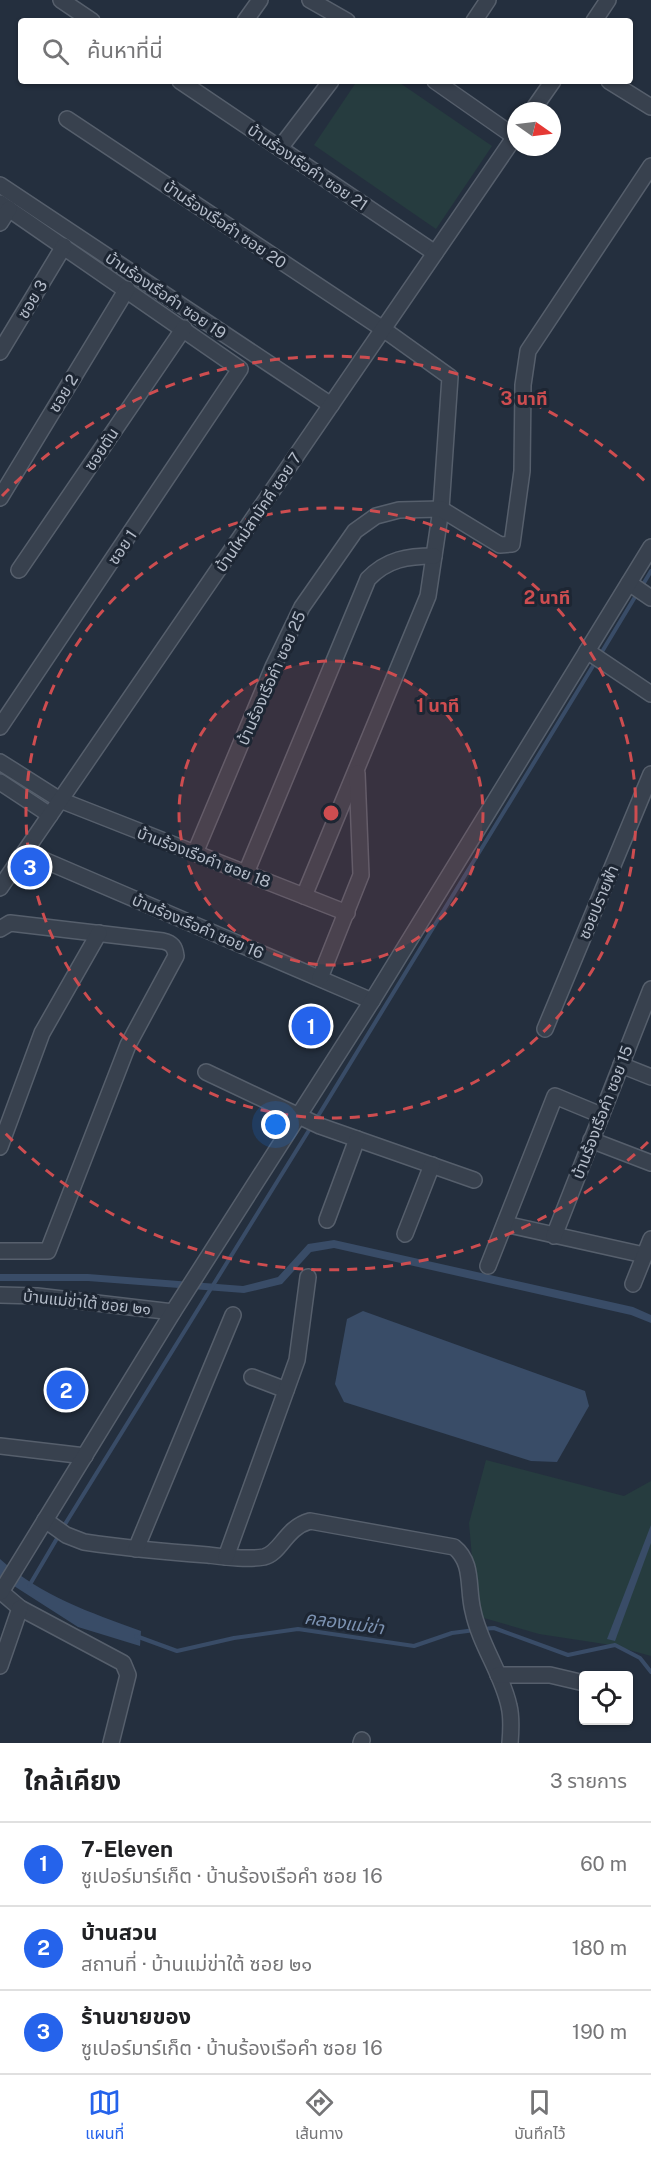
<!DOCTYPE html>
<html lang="th">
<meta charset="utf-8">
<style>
:root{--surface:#fff;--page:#f2f2f2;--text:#202124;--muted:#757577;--line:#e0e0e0;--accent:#2563eb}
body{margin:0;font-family:"Public Sans","Noto Sans Thai",sans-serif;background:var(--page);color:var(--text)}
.controls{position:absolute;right:18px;bottom:18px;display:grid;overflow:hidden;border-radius:6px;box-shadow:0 2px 4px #0004}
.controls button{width:54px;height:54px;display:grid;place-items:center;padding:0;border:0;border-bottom:2px solid var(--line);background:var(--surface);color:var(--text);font:30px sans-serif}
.compass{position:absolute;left:507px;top:102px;width:54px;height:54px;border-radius:50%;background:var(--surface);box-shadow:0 2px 4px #0004;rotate:104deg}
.you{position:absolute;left:276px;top:1125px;width:21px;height:21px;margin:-15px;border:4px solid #fff;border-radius:50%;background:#1a73e8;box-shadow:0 0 0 9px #1a73e833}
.badge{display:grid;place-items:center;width:39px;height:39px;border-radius:50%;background:var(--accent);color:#fff;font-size:20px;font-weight:700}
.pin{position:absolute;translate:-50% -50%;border:3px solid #fff;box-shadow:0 2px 6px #0006}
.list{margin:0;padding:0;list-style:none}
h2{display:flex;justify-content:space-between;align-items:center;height:78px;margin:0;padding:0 24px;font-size:26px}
h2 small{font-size:20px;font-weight:400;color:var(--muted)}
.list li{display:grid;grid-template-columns:39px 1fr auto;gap:18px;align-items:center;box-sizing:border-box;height:84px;padding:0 24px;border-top:2px solid var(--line)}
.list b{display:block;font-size:22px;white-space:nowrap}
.list p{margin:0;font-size:20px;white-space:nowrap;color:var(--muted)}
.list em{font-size:20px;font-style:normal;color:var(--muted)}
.icon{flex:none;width:33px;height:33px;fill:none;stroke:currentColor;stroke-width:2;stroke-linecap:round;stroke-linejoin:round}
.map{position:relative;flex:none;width:651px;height:1743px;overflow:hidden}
.search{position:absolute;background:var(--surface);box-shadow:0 2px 4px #0004;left:18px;right:18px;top:18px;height:66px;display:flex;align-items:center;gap:15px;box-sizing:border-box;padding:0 21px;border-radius:6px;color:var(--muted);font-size:22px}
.sheet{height:330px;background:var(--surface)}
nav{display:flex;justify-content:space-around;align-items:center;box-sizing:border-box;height:84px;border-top:2px solid var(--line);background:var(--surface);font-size:16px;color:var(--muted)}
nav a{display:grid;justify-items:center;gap:3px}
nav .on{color:var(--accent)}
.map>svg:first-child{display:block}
.green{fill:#263c3f}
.water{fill:#394c67}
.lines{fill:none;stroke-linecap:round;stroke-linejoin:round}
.stream{stroke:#394c67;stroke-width:4}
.minor-casing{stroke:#565f6c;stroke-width:18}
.minor{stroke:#38414e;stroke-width:15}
.ring{fill:none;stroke:#ce4d50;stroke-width:3;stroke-dasharray:10 8}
.labels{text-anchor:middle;stroke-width:6;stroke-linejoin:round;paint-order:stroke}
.street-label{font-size:16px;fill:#b4bcc9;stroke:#1d2633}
.water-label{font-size:18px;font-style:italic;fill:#7c92b1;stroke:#1d2633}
.centre{fill:#ce4d50;stroke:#1d2633;stroke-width:3}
.ring-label{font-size:18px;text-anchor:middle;font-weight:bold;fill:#ce4d50;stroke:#1d2633;stroke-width:6;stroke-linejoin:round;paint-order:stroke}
</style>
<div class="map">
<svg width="651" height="1743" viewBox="0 0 651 1743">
<rect width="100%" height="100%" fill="#242f3e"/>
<!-- green -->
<g class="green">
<polygon points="357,81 397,81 492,146 436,229 314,145"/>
<polygon points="486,1460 624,1496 651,1481 651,1656 611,1645 539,1634 477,1616 469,1523"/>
</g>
<!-- water -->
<g class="water">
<polygon points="334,1240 633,1307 651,1315 651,1323 631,1315 334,1248 311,1252 282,1284 244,1293 88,1281 0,1281 0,1274 88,1274 243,1286 278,1277 308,1244"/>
<polygon points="363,1311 585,1391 589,1406 557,1462 531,1461 344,1402 335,1384 347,1319"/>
<polygon points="651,1525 651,1543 615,1641 607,1639"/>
<path d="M0,1559C41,1596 89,1612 141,1631L140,1646L78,1627L0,1577Z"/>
</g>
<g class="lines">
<!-- stream -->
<g class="stream">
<polyline points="642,586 651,571"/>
<polyline points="600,655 638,592"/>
<polyline points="315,1121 596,661"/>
<polyline points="62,1529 311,1127"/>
<polyline points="29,1586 59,1535"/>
<polyline points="482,1629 494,1628 568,1655 615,1645 640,1658 651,1672"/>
<polyline points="136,1636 177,1651 234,1638 298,1629 414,1646 452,1633 475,1630"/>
</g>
<!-- minor casing -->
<g class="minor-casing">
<g id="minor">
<polyline points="61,0 92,21"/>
<polyline points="310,0 347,21"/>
<polyline points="245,21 260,0"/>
<polyline points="474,21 488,0"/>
<polyline points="594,21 608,0"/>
<polyline points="180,81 435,253"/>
<polyline points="435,81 515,137"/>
<polyline points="609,81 651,107"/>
<polyline points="532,111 553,81"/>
<polyline points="67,119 383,329 450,377 441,509 428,596 304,896"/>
<polyline points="280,148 331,81"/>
<polyline points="0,185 331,405"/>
<polyline points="0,203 240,369 0,727"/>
<polyline points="0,223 9,209"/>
<polyline points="0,352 64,246"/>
<polyline points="0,498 127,289"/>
<polyline points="19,570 184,328"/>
<polyline points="629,583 651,598"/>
<polyline points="587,651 651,694"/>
<polyline points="0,762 60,800 347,913"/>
<polyline points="0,782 50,815"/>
<polyline points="25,852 372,1001"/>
<polyline points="195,853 273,667 302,607 355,531 376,516 399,510 441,509 500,545 512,544 522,471 523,385 528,351 651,166"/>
<path d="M246,873L368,579C387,559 408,556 434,556"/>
<polyline points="0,888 516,135"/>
<path d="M0,929L10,923L163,941C172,943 175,947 176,956L128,1045L48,1251H0"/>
<polyline points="320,978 361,875 357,773"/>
<polyline points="545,1029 651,774"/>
<polyline points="621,1065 651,1077"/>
<polyline points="206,1072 320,1126 474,1180"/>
<polyline points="591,1140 651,1163"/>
<polyline points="0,1147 42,1033 99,933"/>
<polyline points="327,1220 357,1139"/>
<polyline points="505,1224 644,1255"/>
<polyline points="405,1234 432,1165"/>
<polyline points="554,1236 651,989"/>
<polyline points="488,1266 555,1096 601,1115"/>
<polyline points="633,1284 651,1239"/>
<polyline points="0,1295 37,1296 173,1312"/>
<polyline points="252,1377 286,1390"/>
<polyline points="0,1446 85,1456"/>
<path d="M45,1520L66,1535L84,1542C125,1548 167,1552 208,1555C225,1557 247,1560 264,1557C281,1553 285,1528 310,1521L454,1547C474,1563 467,1588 473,1611C480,1645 502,1673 509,1706C512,1718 511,1731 510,1743"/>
<polyline points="136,1549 233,1315"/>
<polyline points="226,1557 297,1360 308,1277"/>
<polyline points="0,1591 20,1608 123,1663 128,1675 111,1743"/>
<polyline points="1,1592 173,1312 372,1001 651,547"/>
<polyline points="0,1666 20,1608"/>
<polyline points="498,1675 550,1675 584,1683"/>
<polyline points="361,1743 362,1740"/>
</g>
</g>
<!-- minor -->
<use href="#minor" class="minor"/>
</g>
<!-- distance rings -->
<circle cx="331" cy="813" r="152" fill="#ce4d50" fill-opacity=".12"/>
<g class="ring">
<circle cx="331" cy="813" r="152"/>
<circle cx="331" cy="813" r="305"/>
<path d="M648 1142A457 457 0 0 1 2 1130M2 496A457 457 0 0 1 648 484"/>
</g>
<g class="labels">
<!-- street labels -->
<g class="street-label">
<text transform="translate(308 167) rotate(34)" y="6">บ้านร้องเรือคำ ซอย 21</text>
<text transform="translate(225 224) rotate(34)" y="6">บ้านร้องเรือคำ ซอย 20</text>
<text transform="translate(166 295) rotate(34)" y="6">บ้านร้องเรือคำ ซอย 19</text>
<text transform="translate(32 299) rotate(-59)" y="6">ซอย 3</text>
<text transform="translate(63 393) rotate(-59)" y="6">ซอย 2</text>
<text transform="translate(101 449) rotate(-56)" y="6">ซอยตัน</text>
<text transform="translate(258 512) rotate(-56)" y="6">บ้านใหม่สามัคคี ซอย 7</text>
<text transform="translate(122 547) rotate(-56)" y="6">ซอย 1</text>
<text transform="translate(271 678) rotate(-66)" y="6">บ้านร้องเรือคำ ซอย 25</text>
<text transform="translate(204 857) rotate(21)" y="6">บ้านร้องเรือคำ ซอย 18</text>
<text transform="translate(598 902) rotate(-67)" y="6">ซอยปรายฟ้า</text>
<text transform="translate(198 926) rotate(23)" y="6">บ้านร้องเรือคำ ซอย 16</text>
<text transform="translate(602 1112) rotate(-69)" y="6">บ้านร้องเรือคำ ซอย 15</text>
<text transform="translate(87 1302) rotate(6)" y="6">บ้านแม่ข่าใต้ ซอย ๒๑</text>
</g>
<!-- water labels -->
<g class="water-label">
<text transform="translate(344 1623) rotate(8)" y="6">คลองแม่ข่า</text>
</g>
</g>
<circle cx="331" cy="813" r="9" class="centre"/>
<g class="ring-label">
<text x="524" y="405">3 นาที</text>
<text x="547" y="604">2 นาที</text>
<text x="438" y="712">1 นาที</text>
</g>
</svg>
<div class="controls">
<button><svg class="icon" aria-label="locate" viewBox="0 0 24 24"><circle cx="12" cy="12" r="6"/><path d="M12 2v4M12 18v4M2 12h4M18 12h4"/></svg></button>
</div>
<svg class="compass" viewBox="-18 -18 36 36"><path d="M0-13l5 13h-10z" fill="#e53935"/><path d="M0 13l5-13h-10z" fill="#757577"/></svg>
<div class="you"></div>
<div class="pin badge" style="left:311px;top:1026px">1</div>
<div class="pin badge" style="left:66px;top:1390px">2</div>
<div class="pin badge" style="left:30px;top:867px">3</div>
<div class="search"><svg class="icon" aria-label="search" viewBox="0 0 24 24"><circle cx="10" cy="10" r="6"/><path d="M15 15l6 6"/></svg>ค้นหาที่นี่</div>
</div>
<section class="sheet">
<h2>ใกล้เคียง<small>3 รายการ</small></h2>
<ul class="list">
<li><span class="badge">1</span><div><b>7-Eleven</b><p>ซูเปอร์มาร์เก็ต · บ้านร้องเรือคำ ซอย 16</p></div><em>60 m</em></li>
<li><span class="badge">2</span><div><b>บ้านสวน</b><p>สถานที่ · บ้านแม่ข่าใต้ ซอย ๒๑</p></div><em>180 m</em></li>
<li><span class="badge">3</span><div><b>ร้านขายของ</b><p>ซูเปอร์มาร์เก็ต · บ้านร้องเรือคำ ซอย 16</p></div><em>190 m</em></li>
</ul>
</section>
<nav>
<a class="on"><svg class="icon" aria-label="map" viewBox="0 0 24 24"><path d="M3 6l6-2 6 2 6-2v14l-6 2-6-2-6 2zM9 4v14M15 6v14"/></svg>แผนที่</a>
<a><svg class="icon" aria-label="directions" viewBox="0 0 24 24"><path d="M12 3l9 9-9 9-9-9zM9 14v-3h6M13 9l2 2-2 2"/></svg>เส้นทาง</a>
<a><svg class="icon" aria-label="saved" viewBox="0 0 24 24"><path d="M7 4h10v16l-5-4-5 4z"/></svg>บันทึกไว้</a>
</nav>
